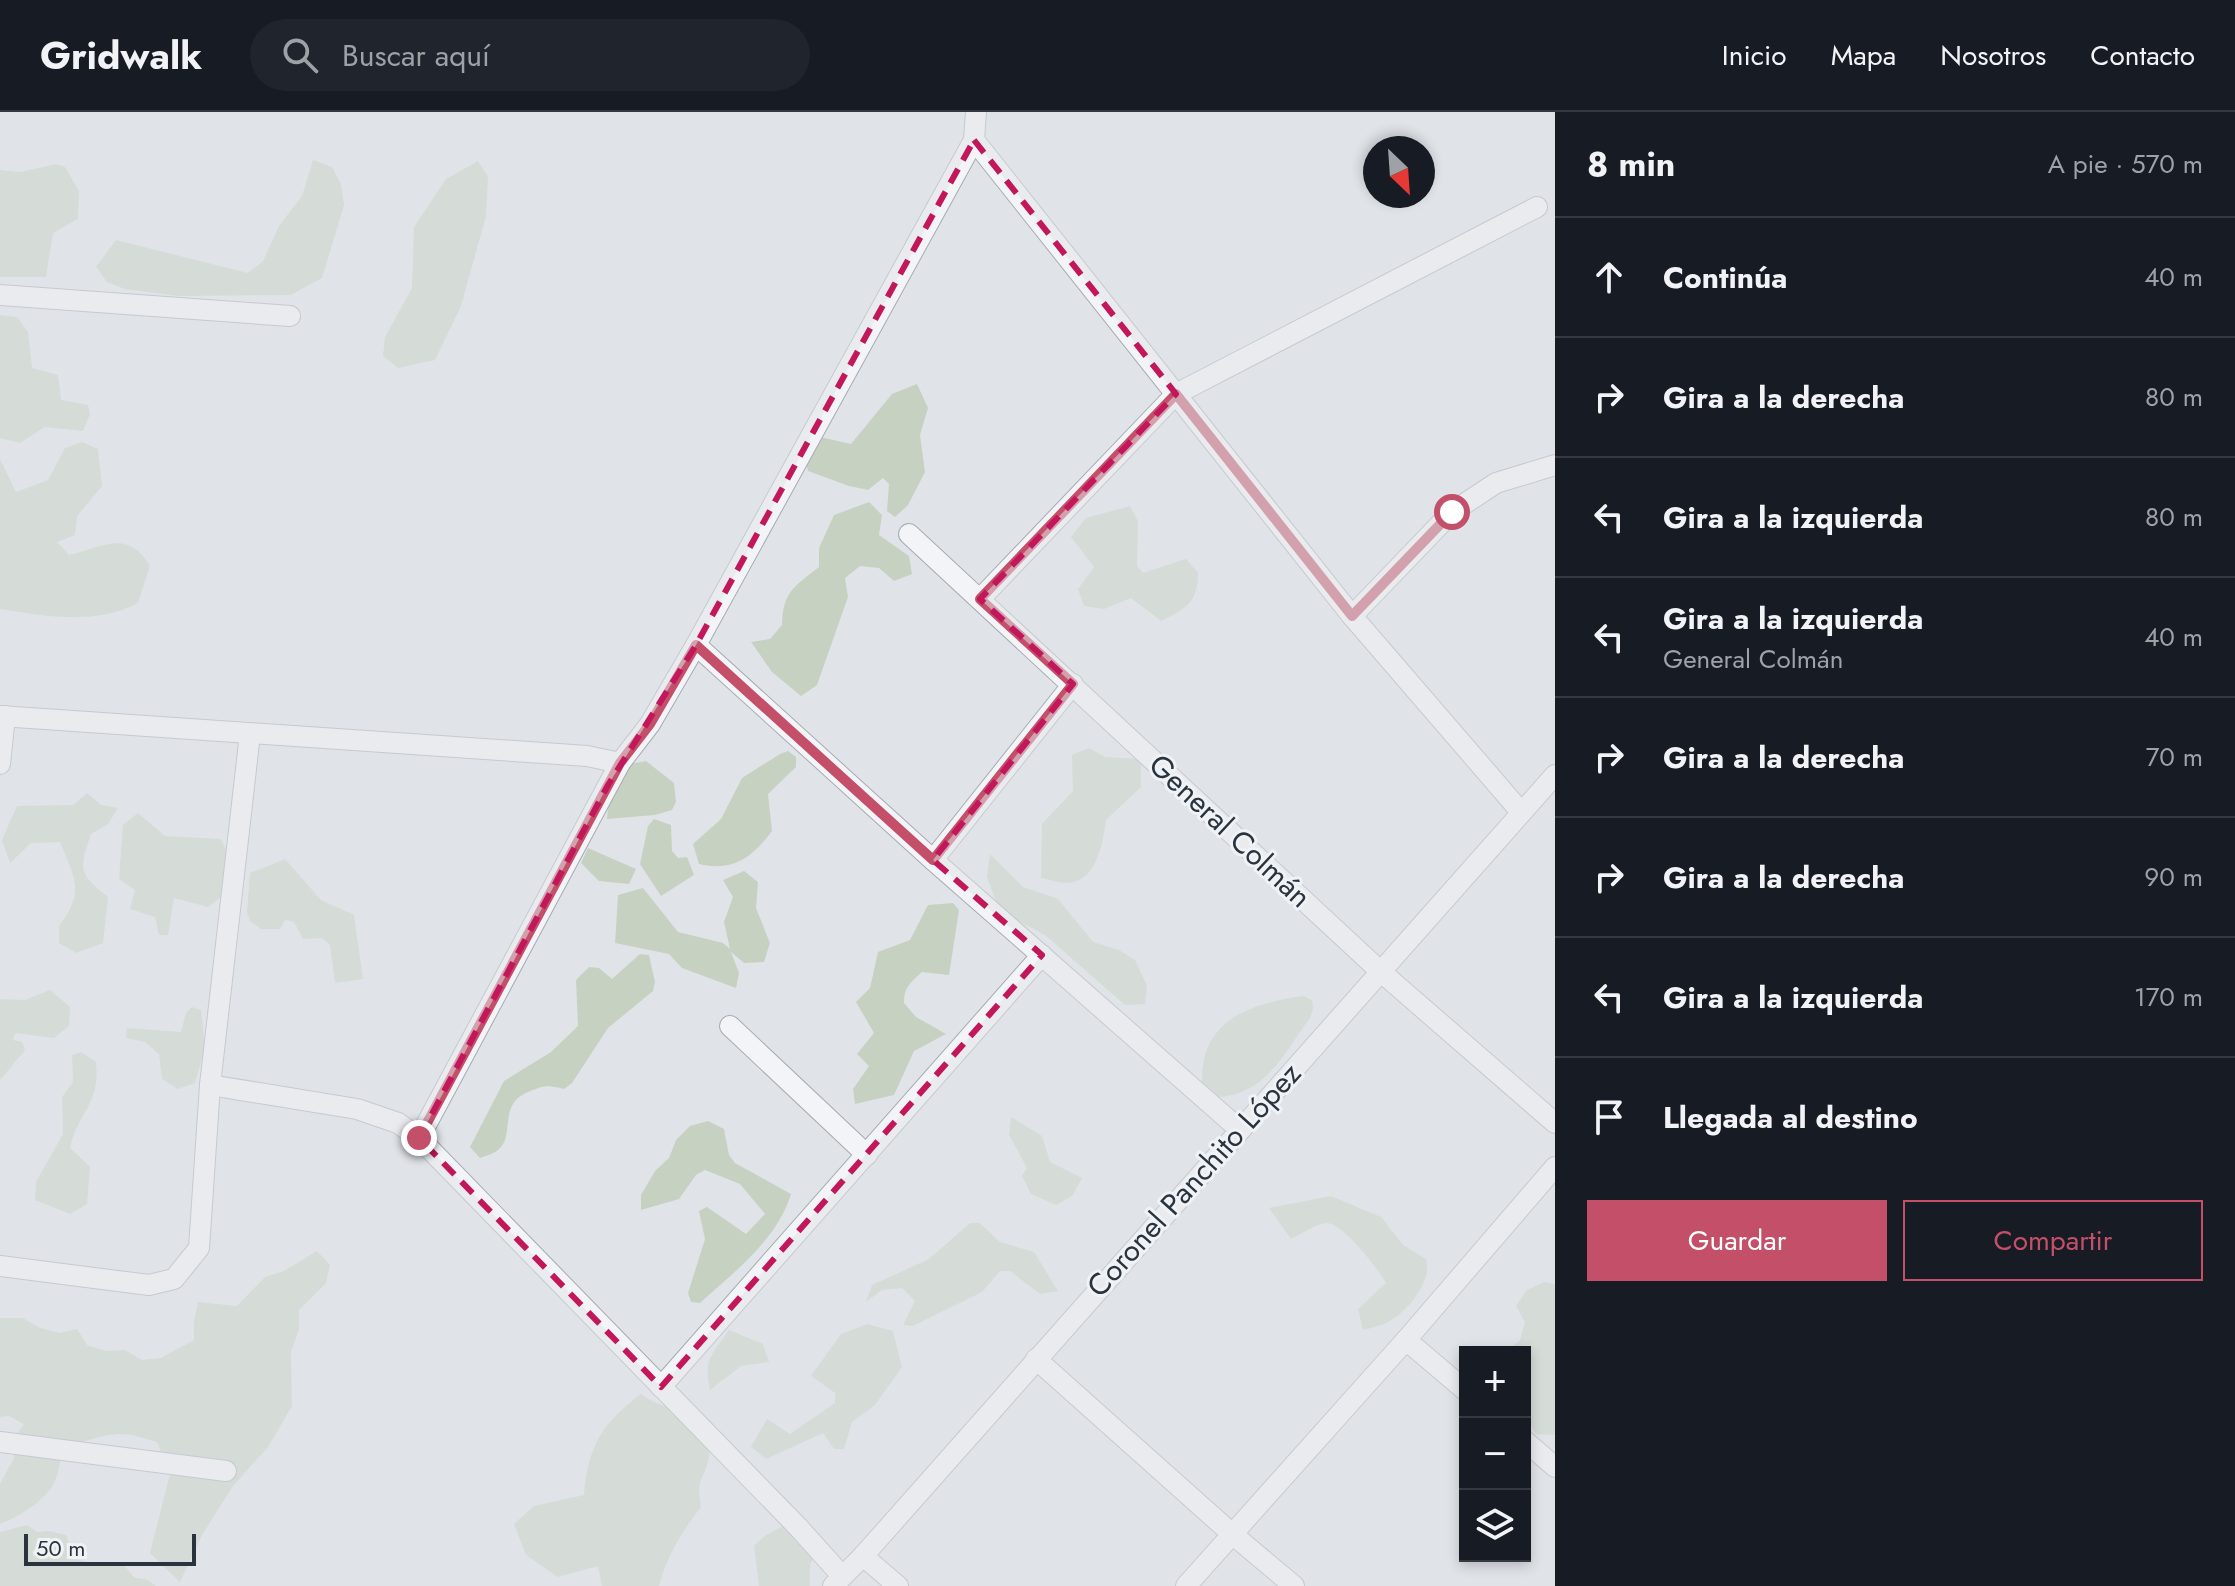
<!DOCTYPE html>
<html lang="es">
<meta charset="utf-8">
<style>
:root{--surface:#171b24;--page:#20242c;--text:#f1f3f6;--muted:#9ea1a6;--line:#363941;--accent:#c44f69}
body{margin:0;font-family:Jost,sans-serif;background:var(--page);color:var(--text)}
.controls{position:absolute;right:24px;bottom:24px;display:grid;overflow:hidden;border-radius:0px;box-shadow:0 4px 12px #0003}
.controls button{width:72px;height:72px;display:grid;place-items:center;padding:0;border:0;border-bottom:2px solid var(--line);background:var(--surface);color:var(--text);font:40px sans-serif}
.compass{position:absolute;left:1363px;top:24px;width:72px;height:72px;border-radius:50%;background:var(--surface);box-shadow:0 4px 12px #0003;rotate:155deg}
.scale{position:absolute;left:24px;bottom:20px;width:172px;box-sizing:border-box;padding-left:8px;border:4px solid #2a333e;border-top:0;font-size:22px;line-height:28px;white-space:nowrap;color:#2a333e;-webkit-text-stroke:6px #f0f3f6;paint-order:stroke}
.stop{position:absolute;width:24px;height:24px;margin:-18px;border:6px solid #c44f69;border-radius:50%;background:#fff}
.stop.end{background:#c44f69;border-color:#fff;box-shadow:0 2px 8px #0008}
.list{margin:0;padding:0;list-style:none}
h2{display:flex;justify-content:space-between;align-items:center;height:104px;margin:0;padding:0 32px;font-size:34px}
h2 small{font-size:26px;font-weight:400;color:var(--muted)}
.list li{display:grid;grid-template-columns:52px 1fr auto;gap:24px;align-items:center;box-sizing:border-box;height:120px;padding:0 32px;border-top:2px solid var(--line)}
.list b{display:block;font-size:30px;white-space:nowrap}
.list p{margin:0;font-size:26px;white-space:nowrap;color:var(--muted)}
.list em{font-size:26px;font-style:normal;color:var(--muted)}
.actions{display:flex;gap:16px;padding:24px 32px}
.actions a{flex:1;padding:18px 0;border:2px solid var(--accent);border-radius:0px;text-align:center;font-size:28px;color:var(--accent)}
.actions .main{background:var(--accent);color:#fff}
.icon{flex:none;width:44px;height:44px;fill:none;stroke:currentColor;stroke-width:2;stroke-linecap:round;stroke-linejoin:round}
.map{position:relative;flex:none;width:1555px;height:1474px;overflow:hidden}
header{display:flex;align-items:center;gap:48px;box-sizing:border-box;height:112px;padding:0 40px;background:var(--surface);border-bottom:2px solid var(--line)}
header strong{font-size:38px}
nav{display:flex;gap:44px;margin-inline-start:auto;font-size:28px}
.search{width:560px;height:72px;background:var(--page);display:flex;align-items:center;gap:20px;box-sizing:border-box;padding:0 28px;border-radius:44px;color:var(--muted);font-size:30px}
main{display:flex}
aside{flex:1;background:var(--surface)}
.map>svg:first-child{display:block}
.green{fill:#c7d1c2}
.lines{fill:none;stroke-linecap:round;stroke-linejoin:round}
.street-casing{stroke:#a6abb2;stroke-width:22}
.street{stroke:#f3f4f7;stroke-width:20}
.route{stroke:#c44f69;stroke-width:10}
.marked{fill:none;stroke:#c2185b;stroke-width:6;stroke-dasharray:16 10;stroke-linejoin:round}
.labels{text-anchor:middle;stroke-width:6;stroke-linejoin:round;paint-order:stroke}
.street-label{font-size:30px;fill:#2a333e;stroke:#f0f3f6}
</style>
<header>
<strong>Gridwalk</strong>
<div class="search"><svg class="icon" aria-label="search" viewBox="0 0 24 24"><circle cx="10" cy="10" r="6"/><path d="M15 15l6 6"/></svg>Buscar aquí</div>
<nav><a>Inicio</a><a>Mapa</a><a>Nosotros</a><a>Contacto</a></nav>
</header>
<main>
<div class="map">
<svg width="1555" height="1474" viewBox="0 0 1555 1474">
<rect width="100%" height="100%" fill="#e0e4e8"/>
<!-- green -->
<g class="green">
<polygon points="313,48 332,55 341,72 344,93 322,166 291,183 178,184 125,177 107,170 96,155 116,128 248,161 263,149 279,114 302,84"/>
<polygon points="478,49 488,65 486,104 461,194 435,248 398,256 383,244 385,225 412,176 414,115 446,67"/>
<polygon points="56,52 65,55 79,79 78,107 53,121 46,165 0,165 0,58 20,60"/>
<polygon points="0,203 17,205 28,220 32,256 58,263 61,288 88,293 90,302 83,319 45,315 20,331 0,326"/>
<polygon points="917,272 928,296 920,323 925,360 908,393 895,405 887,399 889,372 883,366 868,378 849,374 808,359 801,333 816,324 851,332 892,282"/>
<path d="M82,330L98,337L102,374L77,404L75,423L57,430L69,443C105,434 128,417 150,454L138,491C94,514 46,504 0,497V347L16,380L48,368L65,336Z"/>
<path d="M869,390L882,403L879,423L909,444L912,462L894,469L879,456L860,454L845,466L848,485L817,573L801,584L772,560L751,530L770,527L782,513C783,479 794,475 819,455V436L834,403Z"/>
<path d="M1130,394L1138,409L1137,454L1143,461L1186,447L1198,461C1198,491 1186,496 1161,509L1131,486L1104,497L1084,494L1078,477L1094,455L1071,425L1086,406Z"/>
<path d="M1089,636L1105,645L1141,647V675L1106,708C1103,730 1097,770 1067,771C1059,771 1049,767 1041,766L1042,712L1073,679L1072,643Z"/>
<path d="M788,639L796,645V655L768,682L772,719C752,746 733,760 699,752L693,732L721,707L742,666L780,642Z"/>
<polygon points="646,649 674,671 676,690 672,698 655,703 607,707 610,673 619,654"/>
<path d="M87,681L101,693L118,696L108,712L91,722C79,758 78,761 108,785L103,831L76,841L59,831V814C86,780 74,765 60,730L31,731L10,751L2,728L17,694L73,693Z"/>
<polygon points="138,701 165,724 221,727 236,760 230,778 208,795 174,786 168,823 159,823 155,805 130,797 135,778 119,767 123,713"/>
<polygon points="654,707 671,713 672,739 678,746 687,745 694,763 661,784 640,752 648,714"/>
<polygon points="588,736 636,757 629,772 599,769 581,751"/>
<polygon points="990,742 1023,775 1058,787 1093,830 1119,838 1135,848 1147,874 1145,892 1125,893 1045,823 1011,805 997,792 987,765"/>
<polygon points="285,747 321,788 354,803 363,867 335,871 330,833 322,826 303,827 294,810 285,808 280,817 261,817 250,809 247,800 250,761"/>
<polygon points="744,759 758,770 756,796 770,831 764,850 744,851 731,840 739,861 736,876 682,856 669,842 615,831 618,783 643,776 678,820 723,831 730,837 724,810 733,785 723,768"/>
<path d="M953,791L959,798L949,863L922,860C911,870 904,875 904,891L916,905L946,922L914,939L894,983L855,992L853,977L869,954L857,942L874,921L856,890L870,876L878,840L910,828L928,793Z"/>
<path d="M640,842L649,843L655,870L653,879L608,916L572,971L564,977C547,973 545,973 528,980C497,993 516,1024 498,1038C493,1042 485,1044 480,1046L470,1035L504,969L551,940L578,914L576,868L589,855L599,856L612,867Z"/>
<polygon points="50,878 70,895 69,914 54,926 15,921 13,928 22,930 25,938 0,968 0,887 25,888"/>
<path d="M1303,884L1312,888L1313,897L1310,906C1284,941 1267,981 1220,985L1202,970C1201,907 1250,892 1303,884Z"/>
<polygon points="192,895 201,898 205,935 195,971 178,977 162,967 159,942 145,930 126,926 127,916 181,920 186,901"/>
<path d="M81,940L96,950C101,992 77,1001 70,1036L90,1055L87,1092L70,1102L35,1088L36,1070L63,1022L62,985L73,970L72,943Z"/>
<polygon points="1011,1005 1042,1024 1050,1050 1082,1066 1072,1084 1056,1093 1031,1082 1022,1064 1027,1056 1009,1023"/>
<path d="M708,1009L724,1017L729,1043L735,1051L791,1082C777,1128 734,1160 700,1191L691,1190L688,1181L705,1127L699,1099L707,1095L746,1122L765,1102L740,1072L705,1058L696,1063L679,1087L641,1098V1083L655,1059L669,1046L676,1028L690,1014Z"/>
<path d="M1331,1084L1381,1105L1403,1133L1426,1147C1433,1169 1407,1200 1388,1210C1380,1214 1371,1216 1363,1218L1358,1197L1386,1171C1378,1157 1344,1112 1327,1111C1317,1111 1301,1122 1291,1127L1269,1096Z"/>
<polygon points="970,1111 980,1111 1000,1130 1034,1140 1058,1179 1040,1182 1010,1159 1000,1159 982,1180 913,1214 903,1213 915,1189 902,1176 882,1178 866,1190 872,1173 929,1147"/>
<path d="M317,1139L330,1153L326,1171L299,1198V1217L291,1240L292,1294L268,1335L233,1374L202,1423L180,1470L150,1441L170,1362L157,1330C146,1327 132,1322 121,1322C111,1321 75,1330 68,1337C58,1346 60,1360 54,1371C45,1389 18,1405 0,1412V1372L14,1346L13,1327L24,1312L9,1304L0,1305V1206H23L40,1216L59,1221L77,1217L87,1233L106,1239L125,1238L142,1248L161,1246L194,1228V1209L198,1190L237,1194L265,1165L284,1159Z"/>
<polygon points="1544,1170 1555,1172 1555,1323 1536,1322 1525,1303 1525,1240 1505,1240 1520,1228 1525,1210 1516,1194 1527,1178"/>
<polygon points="867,1212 893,1219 902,1255 875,1293 852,1310 844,1337 834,1337 823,1321 766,1347 751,1335 767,1307 790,1322 835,1291 835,1281 811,1264 841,1222"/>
<path d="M729,1218L763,1232L769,1250L741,1254L710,1278C703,1247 712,1243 729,1218Z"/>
<path d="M641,1282C652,1291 662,1292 675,1298C692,1306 713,1326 709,1346C703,1371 696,1365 701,1395C682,1420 667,1443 659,1474H602L598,1454L558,1465L526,1443L514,1412L534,1394L584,1383C588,1334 602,1311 641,1282Z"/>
<path d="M27,1413L37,1420L49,1419L66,1423L75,1447C96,1452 99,1458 122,1451L135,1466L146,1467L156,1474H0V1420Z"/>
<polygon points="781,1415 799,1416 814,1446 810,1452 810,1474 759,1474 754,1434 766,1423"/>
</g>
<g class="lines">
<!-- street casing -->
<g class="street-casing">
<g id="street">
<polyline points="974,28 1352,504 1521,700"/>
<polyline points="0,183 290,204"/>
<polyline points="909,422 1380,859 1555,1011"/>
<polyline points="980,487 1176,282 1537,95"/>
<polyline points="1352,504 1452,400 1496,371 1555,353"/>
<polyline points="696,533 933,748 1239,1017"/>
<polyline points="0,604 587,644 620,651 650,612 696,533 974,28 976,0"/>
<polyline points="0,652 5,604"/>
<polyline points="933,748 1073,572"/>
<polyline points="730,914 867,1043"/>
<polyline points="210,973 357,997 398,1011 419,1026 799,1416 842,1464"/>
<polyline points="419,1026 620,651"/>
<polyline points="0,1154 149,1173 174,1167 199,1136 210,973 250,622"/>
<polyline points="1406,1228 1465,1278"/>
<polyline points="1036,1247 1231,1421 1294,1474"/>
<polyline points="661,1275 1042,843"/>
<polyline points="1525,1329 1555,1355"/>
<polyline points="0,1330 226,1359"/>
<polyline points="863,1444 898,1474"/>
<polyline points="833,1474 863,1444 1555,663"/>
<polyline points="1186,1474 1406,1228 1555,1055"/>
</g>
</g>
<!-- street -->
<use href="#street" class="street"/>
</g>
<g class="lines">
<!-- route -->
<polyline class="route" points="419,1026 620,651 650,612 696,533 933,748 1073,572 980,487 1176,282 1352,504 1452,400"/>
</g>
<!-- marked area -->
<path d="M0 0H1555V1474H0ZM974,28L1176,282L980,487L1073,572L933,748L1042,843L661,1275L419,1026L608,673L696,533Z" fill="#e0e4e8" fill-opacity=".55" fill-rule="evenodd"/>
<path class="marked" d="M974,28L1176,282L980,487L1073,572L933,748L1042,843L661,1275L419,1026L608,673L696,533Z"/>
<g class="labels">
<!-- street labels -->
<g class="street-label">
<text transform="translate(1230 719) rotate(43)" y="10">General Colmán</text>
<text transform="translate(1194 1068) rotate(-48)" y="10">Coronel Panchito López</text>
</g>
</g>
</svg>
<div class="controls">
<button>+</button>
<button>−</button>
<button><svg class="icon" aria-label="layers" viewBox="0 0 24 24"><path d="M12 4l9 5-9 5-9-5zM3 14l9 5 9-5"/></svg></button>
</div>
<svg class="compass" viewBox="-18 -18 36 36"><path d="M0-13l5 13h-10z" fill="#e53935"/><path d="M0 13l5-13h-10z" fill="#9ea1a6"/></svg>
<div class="scale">50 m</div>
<div class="stop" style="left:1452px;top:400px"></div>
<div class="stop end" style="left:419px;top:1026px"></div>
</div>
<aside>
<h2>8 min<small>A pie · 570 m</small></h2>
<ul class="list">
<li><svg class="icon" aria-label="ahead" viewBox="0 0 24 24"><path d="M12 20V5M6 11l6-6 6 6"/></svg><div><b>Continúa</b></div><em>40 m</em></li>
<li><svg class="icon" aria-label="right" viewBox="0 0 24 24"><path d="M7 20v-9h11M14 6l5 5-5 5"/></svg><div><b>Gira a la derecha</b></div><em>80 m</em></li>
<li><svg class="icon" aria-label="left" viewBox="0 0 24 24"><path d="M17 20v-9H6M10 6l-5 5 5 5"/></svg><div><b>Gira a la izquierda</b></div><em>80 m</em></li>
<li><svg class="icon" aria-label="left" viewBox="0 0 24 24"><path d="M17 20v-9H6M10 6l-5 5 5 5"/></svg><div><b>Gira a la izquierda</b><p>General Colmán</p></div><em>40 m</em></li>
<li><svg class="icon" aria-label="right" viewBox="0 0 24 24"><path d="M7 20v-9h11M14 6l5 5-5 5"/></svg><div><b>Gira a la derecha</b></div><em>70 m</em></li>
<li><svg class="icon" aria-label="right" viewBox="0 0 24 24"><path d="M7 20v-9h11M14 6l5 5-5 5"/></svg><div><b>Gira a la derecha</b></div><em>90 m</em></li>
<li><svg class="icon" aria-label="left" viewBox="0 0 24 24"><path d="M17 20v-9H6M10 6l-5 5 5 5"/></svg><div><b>Gira a la izquierda</b></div><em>170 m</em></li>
<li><svg class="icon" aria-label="arrive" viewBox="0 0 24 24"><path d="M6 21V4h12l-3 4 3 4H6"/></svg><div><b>Llegada al destino</b></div></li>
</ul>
<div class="actions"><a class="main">Guardar</a><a>Compartir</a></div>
</aside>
</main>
